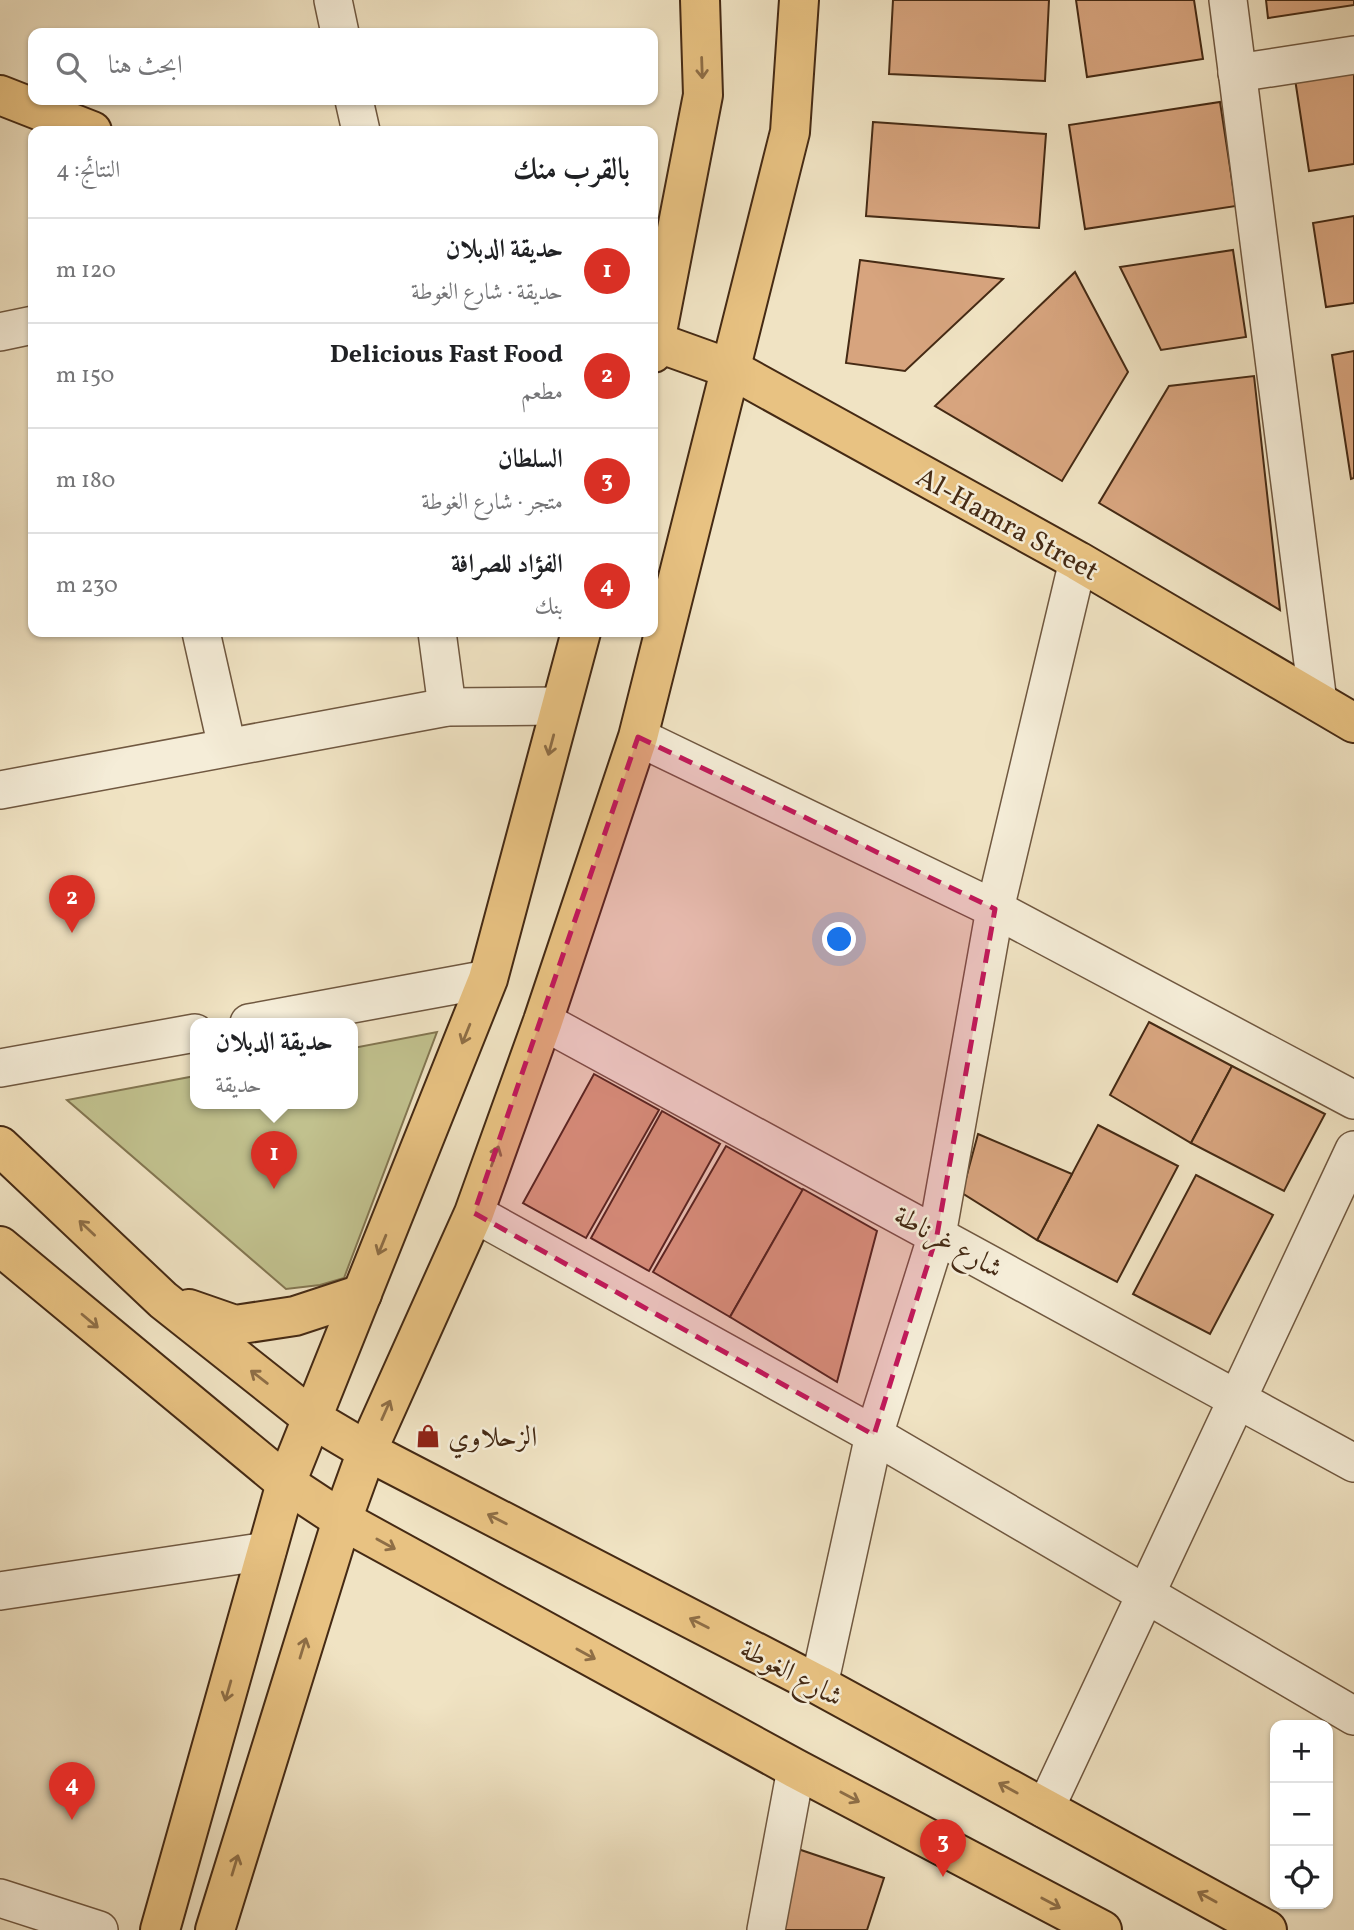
<!DOCTYPE html>
<html lang="ar">
<meta charset="utf-8">
<style>
:root{--surface:#fff;--page:#f2f2f2;--text:#202124;--muted:#757577;--line:#e0e0e0;--accent:#d93025}
body{margin:0;font-family:Vollkorn,Amiri,serif;background:var(--page);color:var(--text);direction:rtl}
.controls{position:absolute;right:21px;bottom:21px;display:grid;overflow:hidden;border-radius:14px;box-shadow:0 2px 5px #0004}
.controls button{width:63px;height:63px;display:grid;place-items:center;padding:0;border:0;border-bottom:2px solid var(--line);background:var(--surface);color:var(--text);font:35px sans-serif}
.you{position:absolute;left:840px;top:940px;width:24px;height:24px;margin:-18px;border:5px solid #fff;border-radius:50%;background:#1a73e8;box-shadow:0 0 0 10px #1a73e833}
.badge{display:grid;place-items:center;width:46px;height:46px;border-radius:50%;background:var(--accent);color:#fff;font-size:23px;font-weight:700}
.pin{position:absolute;translate:-50% -58px;filter:drop-shadow(0 2px 4px #0008)}
.pin::after{content:'';position:absolute;top:37px;width:24px;height:21px;background:inherit;clip-path:polygon(0 0,100% 0,50% 100%)}
.popup{position:absolute;left:190px;top:1018px;width:168px;height:91px;box-sizing:border-box;display:grid;place-content:center;border-radius:14px;background:var(--surface);filter:drop-shadow(0 2px 5px #0005);font-size:23px;white-space:nowrap;color:var(--muted)}
.popup b{font-size:26px;color:var(--text)}
.popup::after{content:'';position:absolute;left:50%;top:100%;margin-left:-14px;border:14px solid transparent;border-top-color:var(--surface)}
.list{margin:0;padding:0;list-style:none}
h2{display:flex;justify-content:space-between;align-items:center;height:91px;margin:0;padding:0 28px;font-size:30px}
h2 small{font-size:23px;font-weight:400;color:var(--muted)}
.list li{display:grid;grid-template-columns:46px 1fr auto;gap:21px;align-items:center;box-sizing:border-box;height:105px;padding:0 28px;border-top:2px solid var(--line)}
.list b{display:block;font-size:26px;white-space:nowrap}
.list p{margin:0;font-size:23px;white-space:nowrap;color:var(--muted)}
.list em{font-size:23px;font-style:normal;color:var(--muted)}
.icon{flex:none;width:38px;height:38px;fill:none;stroke:currentColor;stroke-width:2;stroke-linecap:round;stroke-linejoin:round}
.map{position:relative;flex:none;width:1354px;height:1930px;overflow:hidden;direction:ltr}
.search{position:absolute;background:var(--surface);box-shadow:0 2px 5px #0004;left:28px;top:28px;width:630px;height:77px;display:flex;align-items:center;gap:18px;box-sizing:border-box;padding:0 24px;border-radius:14px;color:var(--muted);font-size:26px}
.panel{position:absolute;background:var(--surface);box-shadow:0 2px 5px #0004;left:28px;top:126px;width:630px;height:511px;border-radius:14px;direction:rtl}
.map>svg:first-child{display:block}
.green{fill:#c1c18e;stroke:#837651;stroke-width:2}
.building{fill:#d7a47e;stroke:#452a14;stroke-width:2}
.lines{fill:none;stroke-linecap:round;stroke-linejoin:round}
.minor-casing{stroke:#705840;stroke-width:40}
.major-casing{stroke:#452a14;stroke-width:42}
.minor{stroke:#f5edd8;stroke-width:37}
.major{stroke:#e8c282;stroke-width:38}
.oneway{stroke:#8e6e46}
.marked{fill:#c2185b;fill-opacity:0.2;stroke:#c2185b;stroke-width:5;stroke-dasharray:14 9;stroke-linejoin:round}
.labels{text-anchor:middle;stroke-width:5;stroke-linejoin:round;paint-order:stroke}
.street-label{font-size:28px;fill:#452a14;stroke:#f5edd8}
.poi-label{font-size:28px;fill:#452a14;stroke:#f5edd8;text-anchor:start}
</style>
<div class="map">
<svg width="1354" height="1930" viewBox="0 0 1354 1930">
<rect width="100%" height="100%" fill="#f0e3c3"/>
<filter id="stains"><feTurbulence type="fractalNoise" baseFrequency=".00286" numOctaves="4"/><feColorMatrix values="0 0 0 0 .2 0 0 0 0 .09 0 0 0 0 .02 0 0 0 .5 -.17"/></filter>
<radialGradient id="worn" r=".72"><stop offset=".6" stop-color="#630" stop-opacity="0"/><stop offset="1" stop-color="#630" stop-opacity=".3"/></radialGradient>
<!-- green -->
<polygon class="green" points="437,1032 344,1278 320,1285 286,1289 67,1100 195,1076 195,1103 353,1103 353,1048"/>
<!-- building -->
<g class="building">
<polygon points="893,0 1049,0 1045,81 889,74"/>
<polygon points="1076,0 1194,0 1203,59 1087,77"/>
<polygon points="1266,0 1354,0 1354,5 1268,18"/>
<polygon points="1354,70 1354,164 1309,171 1295,79"/>
<polygon points="1220,102 1236,206 1085,229 1069,125"/>
<polygon points="873,122 1046,134 1039,228 866,216"/>
<polygon points="1354,216 1354,303 1326,307 1313,223"/>
<polygon points="1233,250 1246,337 1161,350 1120,267"/>
<polygon points="860,260 1003,279 905,371 846,363"/>
<polygon points="1075,272 1128,372 1062,481 935,406"/>
<polygon points="1354,351 1354,478 1351,479 1332,355"/>
<polygon points="1254,376 1280,610 1099,503 1169,386"/>
<polygon points="1149,1022 1232,1066 1191,1143 1110,1095"/>
<polygon points="1232,1066 1325,1114 1284,1191 1191,1143"/>
<polygon points="594,1074 659,1110 586,1238 523,1203"/>
<polygon points="662,1111 720,1144 649,1271 591,1238"/>
<polygon points="1098,1125 1178,1166 1117,1282 1037,1240"/>
<polygon points="978,1134 1072,1174 1037,1240 962,1193"/>
<polygon points="726,1146 803,1190 730,1317 653,1272"/>
<polygon points="1196,1175 1273,1215 1210,1334 1133,1294"/>
<polygon points="803,1189 877,1231 837,1382 730,1317"/>
<polygon points="795,1848 884,1878 867,1930 771,1930"/>
</g>
<g class="lines">
<!-- minor casing -->
<g class="minor-casing">
<g id="minor">
<polyline points="333,0 340,33"/>
<polyline points="1228,0 1318,702"/>
<polyline points="1237,73 1354,55"/>
<polyline points="354,100 361,131"/>
<polyline points="0,332 33,325"/>
<polyline points="201,632 227,747"/>
<polyline points="437,632 447,707"/>
<polyline points="638,737 995,909 1354,1100"/>
<polyline points="0,790 447,707 561,706"/>
<polyline points="543,1021 1354,1463"/>
<polyline points="249,1023 488,979"/>
<polyline points="0,1068 195,1033"/>
<polyline points="474,1213 874,1435 1354,1716"/>
<polyline points="0,1591 267,1551"/>
<polyline points="819,1685 874,1435 937,1235 995,909 1078,561"/>
<polyline points="1045,1809 1354,1150"/>
<polyline points="0,1898 99,1930"/>
<polyline points="766,1930 796,1769"/>
</g>
</g>
<!-- major casing -->
<g class="major-casing">
<g id="major">
<polyline points="0,95 92,131"/>
<polyline points="653,341 731,369 1078,561 1354,723"/>
<polyline points="653,353 703,95 700,0"/>
<polyline points="0,1146 163,1300 313,1419 367,1451 819,1685 1267,1930"/>
<polyline points="0,1246 286,1483 342,1520 796,1769 1102,1930"/>
<polyline points="189,1309 235,1325 295,1316 362,1294"/>
<polyline points="160,1930 286,1483 488,979 581,632"/>
<polyline points="215,1930 342,1520 367,1451 474,1213 543,1021 638,737 790,132 799,0"/>
</g>
</g>
<!-- minor -->
<use href="#minor" class="minor"/>
<!-- major -->
<use href="#major" class="major"/>
</g>
<!-- one-way arrows -->
<defs><path id="oneway-shaft" d="M-6 0H5M1.5-3L5.5 0L1.5 3" fill="none" stroke-width="1.6" stroke-linecap="round" stroke-linejoin="round" transform="scale(1.75)"/></defs>
<g class="oneway">
<use href="#oneway-shaft" transform="translate(702 68) rotate(88)"/>
<use href="#oneway-shaft" transform="translate(551 745) rotate(105)"/>
<use href="#oneway-shaft" transform="translate(466 1034) rotate(112)"/>
<use href="#oneway-shaft" transform="translate(495 1156) rotate(-70)"/>
<use href="#oneway-shaft" transform="translate(87 1228) rotate(-137)"/>
<use href="#oneway-shaft" transform="translate(382 1245) rotate(112)"/>
<use href="#oneway-shaft" transform="translate(90 1321) rotate(40)"/>
<use href="#oneway-shaft" transform="translate(259 1377) rotate(-142)"/>
<use href="#oneway-shaft" transform="translate(386 1410) rotate(-66)"/>
<use href="#oneway-shaft" transform="translate(497 1519) rotate(-153)"/>
<use href="#oneway-shaft" transform="translate(386 1544) rotate(29)"/>
<use href="#oneway-shaft" transform="translate(699 1623) rotate(-153)"/>
<use href="#oneway-shaft" transform="translate(303 1648) rotate(-73)"/>
<use href="#oneway-shaft" transform="translate(586 1654) rotate(29)"/>
<use href="#oneway-shaft" transform="translate(228 1691) rotate(106)"/>
<use href="#oneway-shaft" transform="translate(1008 1788) rotate(-151)"/>
<use href="#oneway-shaft" transform="translate(850 1797) rotate(28)"/>
<use href="#oneway-shaft" transform="translate(235 1865) rotate(-73)"/>
<use href="#oneway-shaft" transform="translate(1207 1897) rotate(-151)"/>
<use href="#oneway-shaft" transform="translate(1051 1903) rotate(28)"/>
</g>
<!-- marked area -->
<path class="marked" d="M638,737L995,909L937,1235L874,1435L474,1213Z"/>
<!-- icons -->
<defs>
<g id="shop-bare" transform="scale(1.89)"><path d="M-5-2.5h2.3a2.7 3.5 0 0 1 5.4 0H5L5.5 6h-11ZM-1.5-2.5h3a1.5 2.3 0 0 0-3 0Z" fill="#8f2418" stroke="#f5edd8" stroke-width="2.5" paint-order="stroke"/></g>
</defs>
<g fill-rule="evenodd">
<use href="#shop-bare" x="428" y="1436"/>
</g>
<g class="labels">
<!-- street labels -->
<g class="street-label">
<text transform="translate(1008 523) rotate(29)" y="10">Al-Hamra Street</text>
<text transform="translate(949 1241) rotate(29)" y="10">شارع غرناطة</text>
<text transform="translate(792 1672) rotate(28)" y="10">شارع الغوطة</text>
</g>
<!-- poi labels -->
<g class="poi-label">
<text x="448" y="1446">الزحلاوي</text>
</g>
</g>
<rect width="100%" height="100%" filter="url(#stains)"/>
<rect width="100%" height="100%" fill="url(#worn)"/>
</svg>
<div class="controls">
<button>+</button>
<button>−</button>
<button><svg class="icon" aria-label="locate" viewBox="0 0 24 24"><circle cx="12" cy="12" r="6"/><path d="M12 2v4M12 18v4M2 12h4M18 12h4"/></svg></button>
</div>
<div class="you"></div>
<div class="pin badge" style="left:274px;top:1189px">1</div>
<div class="popup"><b>حديقة الدبلان</b>حديقة</div>
<div class="pin badge" style="left:72px;top:933px">2</div>
<div class="pin badge" style="left:943px;top:1877px">3</div>
<div class="pin badge" style="left:72px;top:1820px">4</div>
<div class="search"><svg class="icon" aria-label="search" viewBox="0 0 24 24"><circle cx="10" cy="10" r="6"/><path d="M15 15l6 6"/></svg>ابحث هنا</div>
<section class="panel">
<h2>بالقرب منك<small>النتائج: 4</small></h2>
<ul class="list">
<li><span class="badge">1</span><div><b>حديقة الدبلان</b><p>حديقة · شارع الغوطة</p></div><em>120 m</em></li>
<li><span class="badge">2</span><div><b>Delicious Fast Food</b><p>مطعم</p></div><em>150 m</em></li>
<li><span class="badge">3</span><div><b>السلطان</b><p>متجر · شارع الغوطة</p></div><em>180 m</em></li>
<li><span class="badge">4</span><div><b>الفؤاد للصرافة</b><p>بنك</p></div><em>230 m</em></li>
</ul>
</section>
</div>
